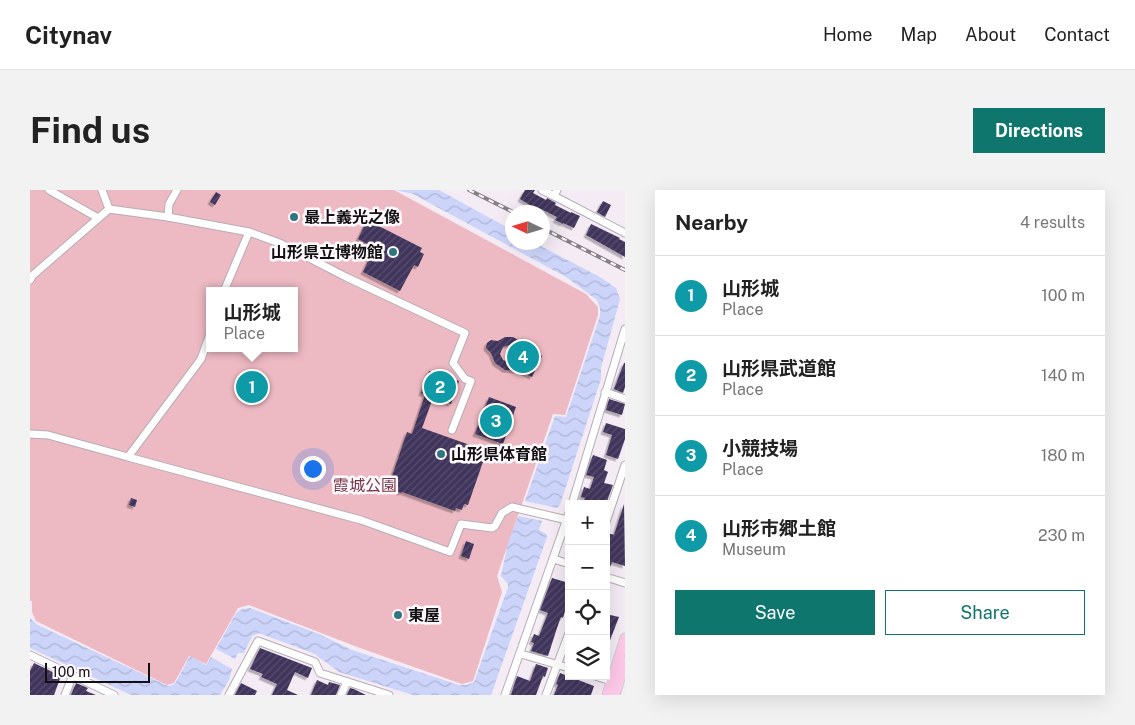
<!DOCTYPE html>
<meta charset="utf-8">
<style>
:root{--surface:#fff;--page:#f2f2f2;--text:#222;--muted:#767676;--line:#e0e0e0;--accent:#0f766e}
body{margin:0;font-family:"Public Sans","Noto Sans JP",sans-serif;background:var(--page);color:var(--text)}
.controls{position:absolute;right:15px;bottom:15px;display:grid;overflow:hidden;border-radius:0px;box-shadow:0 5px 20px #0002}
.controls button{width:45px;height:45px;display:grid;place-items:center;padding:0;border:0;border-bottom:1px solid var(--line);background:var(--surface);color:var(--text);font:25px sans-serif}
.compass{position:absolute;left:475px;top:15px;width:45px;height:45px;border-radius:50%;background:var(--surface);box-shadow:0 5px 20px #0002;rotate:274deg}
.scale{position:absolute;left:15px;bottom:12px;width:105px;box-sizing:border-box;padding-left:5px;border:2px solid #131013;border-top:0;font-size:14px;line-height:18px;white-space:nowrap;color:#131013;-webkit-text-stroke:4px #fefafe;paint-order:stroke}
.you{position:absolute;left:282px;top:278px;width:18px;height:18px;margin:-12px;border:4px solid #fff;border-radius:50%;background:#1a73e8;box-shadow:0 0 0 8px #1a73e833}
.badge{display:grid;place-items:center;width:32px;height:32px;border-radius:50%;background:var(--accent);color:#fff;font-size:16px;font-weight:700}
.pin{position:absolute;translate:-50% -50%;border:2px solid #fff;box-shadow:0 1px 5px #0006}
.popup{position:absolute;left:176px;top:97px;width:92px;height:65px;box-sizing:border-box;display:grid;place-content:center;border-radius:0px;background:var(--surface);filter:drop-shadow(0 1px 4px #0005);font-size:16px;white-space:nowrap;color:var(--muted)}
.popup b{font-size:19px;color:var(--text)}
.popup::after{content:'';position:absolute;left:50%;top:100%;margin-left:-10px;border:10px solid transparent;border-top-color:var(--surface)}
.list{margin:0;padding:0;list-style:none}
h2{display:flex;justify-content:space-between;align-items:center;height:65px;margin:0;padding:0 20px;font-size:21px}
h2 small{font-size:16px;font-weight:400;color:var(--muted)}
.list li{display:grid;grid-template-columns:32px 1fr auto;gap:15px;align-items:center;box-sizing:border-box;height:80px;padding:0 20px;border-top:1px solid var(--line)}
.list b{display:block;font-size:19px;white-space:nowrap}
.list p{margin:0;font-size:16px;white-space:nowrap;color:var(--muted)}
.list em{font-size:16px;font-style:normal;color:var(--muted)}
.actions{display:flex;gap:10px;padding:15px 20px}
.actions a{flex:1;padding:11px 0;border:1px solid var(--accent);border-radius:0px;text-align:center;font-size:18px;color:var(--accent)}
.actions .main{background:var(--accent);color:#fff}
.icon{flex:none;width:28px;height:28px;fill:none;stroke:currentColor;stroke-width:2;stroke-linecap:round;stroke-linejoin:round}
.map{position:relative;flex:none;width:595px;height:505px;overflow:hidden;border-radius:0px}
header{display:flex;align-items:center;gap:30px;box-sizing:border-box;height:70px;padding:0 25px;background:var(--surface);border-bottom:1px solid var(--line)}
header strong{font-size:24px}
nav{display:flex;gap:28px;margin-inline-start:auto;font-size:18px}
.intro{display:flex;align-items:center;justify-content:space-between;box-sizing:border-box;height:120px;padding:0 30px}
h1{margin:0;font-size:35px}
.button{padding:12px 22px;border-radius:0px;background:var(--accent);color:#fff;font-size:18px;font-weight:700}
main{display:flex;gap:30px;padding:0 30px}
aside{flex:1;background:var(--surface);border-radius:0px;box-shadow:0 5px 20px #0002}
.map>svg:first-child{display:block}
.green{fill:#edb9c3;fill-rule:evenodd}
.water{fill:url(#water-waves)}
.building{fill:url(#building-hatch);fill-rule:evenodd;filter:url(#shadow)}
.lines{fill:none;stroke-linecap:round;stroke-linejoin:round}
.minor-casing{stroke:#b6adb7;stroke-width:9}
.major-casing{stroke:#d0cfd0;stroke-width:11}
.minor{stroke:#fff;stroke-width:7}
.major{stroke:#fec8e8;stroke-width:9}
.rail-casing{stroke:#878087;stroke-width:4}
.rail{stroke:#fefafe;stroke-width:2;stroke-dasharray:5.5;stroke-linecap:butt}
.poi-dot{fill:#2f7681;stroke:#fefafe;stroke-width:2}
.labels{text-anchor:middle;stroke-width:5;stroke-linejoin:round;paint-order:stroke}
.poi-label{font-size:16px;font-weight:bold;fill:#131013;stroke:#fefafe;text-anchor:start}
.park-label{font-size:16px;fill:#793546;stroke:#fefafe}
</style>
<header>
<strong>Citynav</strong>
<nav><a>Home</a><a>Map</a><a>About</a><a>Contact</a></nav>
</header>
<div class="intro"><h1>Find us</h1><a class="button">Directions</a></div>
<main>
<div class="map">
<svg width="595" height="505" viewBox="0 0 595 505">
<defs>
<pattern id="water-waves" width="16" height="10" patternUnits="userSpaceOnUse" patternTransform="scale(1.25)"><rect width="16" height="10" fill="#ccd4fa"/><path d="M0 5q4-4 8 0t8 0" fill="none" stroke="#aeb5d5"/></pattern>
<pattern id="building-hatch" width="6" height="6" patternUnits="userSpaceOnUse" patternTransform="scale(1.25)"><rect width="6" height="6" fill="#41345b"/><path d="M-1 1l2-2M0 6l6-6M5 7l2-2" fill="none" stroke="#594e6e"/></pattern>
<filter id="shadow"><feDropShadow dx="-2.5" dy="2.5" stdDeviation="0" flood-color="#0004"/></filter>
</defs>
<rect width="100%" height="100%" fill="#f4ebf5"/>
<!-- green -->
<path class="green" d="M0,0H364L556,104L568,117V125L535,225L523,224L467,386L472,402L443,491L432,494L330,458L219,415L208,418L176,474L159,466L144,493L137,495L6,431L2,422V411H0ZM180,101H264V158H180Z"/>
<!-- water -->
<g class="water">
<polygon points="366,0 409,0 482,40 482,52 505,53 570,87 586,98 590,109 571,178 571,189 530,315 527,318 495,311 525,226 536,227 570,126 570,118 567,110 536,87 383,4"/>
<polygon points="488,326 512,331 509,340 516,344 517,347 461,505 383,505 309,482 285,464 229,443 222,446 214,463 208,463 205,469 186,459 206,423 212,419 220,418 289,444 322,460 429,495 437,495 444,492 478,397 478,394 471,386 478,353"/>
<polygon points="0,428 8,435 138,496 143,495 146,492 160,466 176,475 181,467 202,479 199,490 190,505 101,505 0,458"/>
</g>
<!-- building -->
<g class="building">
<polygon points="495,0 505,0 503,3 516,10 517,8 526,13 525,15 541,23 541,22 550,26 544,38 533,33 533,34 525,30 527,27 509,18 508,20 490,9"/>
<polygon points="186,2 191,5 185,15 180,12"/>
<polygon points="573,11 581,15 575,27 567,22"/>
<polygon points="337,30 392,58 390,62 394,64 388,77 384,75 370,101 333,82 339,69 334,66 339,55 328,49"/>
<polygon points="561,34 590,48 589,49 595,52 595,67 556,45"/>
<path d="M475,147H483L490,151L500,168L503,162L512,166L502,187L490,181L475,180L465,173L461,163L456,158L457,153L461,150L468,151ZM479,155L484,157L487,162L486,168L479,172L473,170L470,164L473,157Z"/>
<polygon points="594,173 595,173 595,197 593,203 584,199"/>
<polygon points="399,181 429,191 421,214 403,208 392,238 454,260 451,268 454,269 438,315 434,314 432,320 426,318 425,321 372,302 371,303 362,300 365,290 361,289 377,242 382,244 395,205 391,203"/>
<polygon points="459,207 486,217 473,254 445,244"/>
<polygon points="579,209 595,214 592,225 576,220"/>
<polygon points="576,233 595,239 595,249 588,269 576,265 582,245 573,242"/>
<polygon points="563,265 577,270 574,280 578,282 574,293 583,295 576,314 552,314 555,308 551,307 554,297 560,299 564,287 556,285"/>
<polygon points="101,308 107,310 105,317 99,315"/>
<polygon points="594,314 595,376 582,372 578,382 576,382 576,347 578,343 584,345"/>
<polygon points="436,351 444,354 439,369 431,366"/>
<polygon points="522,388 539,393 539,407 533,428 531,427 527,438 518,466 501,461 504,453 501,452 504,444 509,446 518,423 510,420"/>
<polygon points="576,424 589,427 577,458 576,458"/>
<polygon points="230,458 282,478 278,488 265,482 257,500 268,505 242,505 247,494 231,487 233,484 220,479"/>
<polygon points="4,473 31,486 24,505 0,505 0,481"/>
<polygon points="506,474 518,478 515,487 513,486 506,505 481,505 487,486 500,491"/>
<polygon points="530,483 564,496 561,505 524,505 528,495 526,494"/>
<polygon points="287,490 298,495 299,492 310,495 306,505 281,505"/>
<polygon points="46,493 58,498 56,501 66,505 41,505"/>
<polygon points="211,493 227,501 225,505 205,505"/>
<polygon points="320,498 324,499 336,505 317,505"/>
</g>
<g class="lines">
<!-- minor casing -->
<g class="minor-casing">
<g id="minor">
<polyline points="19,0 68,28"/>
<polyline points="72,0 79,19"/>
<polyline points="512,0 524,6"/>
<polyline points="527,0 524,6 595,43"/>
<polyline points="138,27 139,14 147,0"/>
<polyline points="219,42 252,54 316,87 435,143 423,173 435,189 441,191 422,240"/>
<polyline points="0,90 3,85 79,19 138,27 219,42 194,101"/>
<polyline points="575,202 595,209"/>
<polyline points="0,244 18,245 98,267 171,169 180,144"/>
<polyline points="98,267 331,330 420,362 431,334 462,338 465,336 472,323 482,317 537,330"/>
<polyline points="542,314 595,139"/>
<polyline points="576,332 595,275"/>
<polyline points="524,369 539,374"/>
<polyline points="576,387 595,393"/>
<polyline points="491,464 539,478"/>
<polyline points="0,465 84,505"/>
<polyline points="565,486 581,491"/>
<polyline points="35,505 43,485"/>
<polyline points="199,505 228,451 285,472 290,483 359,505"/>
<polyline points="311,505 317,492"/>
<polyline points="475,505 539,323"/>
<polyline points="516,505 539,443"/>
</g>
</g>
<!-- major casing -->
<g class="major-casing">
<g id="major">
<polyline points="577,505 595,448"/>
<polyline points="585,505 595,472"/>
</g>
</g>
<!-- minor -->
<use href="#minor" class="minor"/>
<!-- major -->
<use href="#major" class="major"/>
<!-- rail casing -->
<g class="rail-casing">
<g id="rail">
<polyline points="439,0 483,22"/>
<polyline points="512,38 595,80"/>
</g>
</g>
<!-- rail -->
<use href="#rail" class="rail"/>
</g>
<!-- markers -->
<g class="poi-dot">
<circle cx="264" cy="27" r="5"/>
<circle cx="363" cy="62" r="5"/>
<circle cx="411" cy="264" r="5"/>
<circle cx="368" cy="425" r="5"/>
</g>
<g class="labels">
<!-- poi labels -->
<g class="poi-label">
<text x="274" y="33">最上義光之像</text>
<text x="353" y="68" text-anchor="end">山形県立博物館</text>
<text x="421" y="270">山形県体育館</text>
<text x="378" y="431">東屋</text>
</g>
<!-- park labels -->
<g class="park-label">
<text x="335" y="301">霞城公園</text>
</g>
</g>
</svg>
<div class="controls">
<button>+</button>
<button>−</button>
<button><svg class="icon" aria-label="locate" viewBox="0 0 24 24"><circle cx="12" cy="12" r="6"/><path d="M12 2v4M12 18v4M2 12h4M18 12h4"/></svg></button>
<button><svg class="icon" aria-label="layers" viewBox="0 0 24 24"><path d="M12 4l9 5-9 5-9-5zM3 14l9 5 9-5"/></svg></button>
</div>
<svg class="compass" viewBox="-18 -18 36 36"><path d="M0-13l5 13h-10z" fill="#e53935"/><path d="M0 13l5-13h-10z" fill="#767676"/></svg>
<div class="scale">100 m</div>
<div class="you"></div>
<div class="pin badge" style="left:222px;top:197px;background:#0f9aa8">1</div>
<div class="popup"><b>山形城</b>Place</div>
<div class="pin badge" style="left:410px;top:197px;background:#0f9aa8">2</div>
<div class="pin badge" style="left:466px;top:231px;background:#0f9aa8">3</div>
<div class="pin badge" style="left:493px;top:167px;background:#0f9aa8">4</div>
</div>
<aside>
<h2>Nearby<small>4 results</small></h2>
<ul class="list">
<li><span class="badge" style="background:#0f9aa8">1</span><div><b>山形城</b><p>Place</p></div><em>100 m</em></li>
<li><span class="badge" style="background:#0f9aa8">2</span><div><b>山形県武道館</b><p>Place</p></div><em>140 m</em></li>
<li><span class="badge" style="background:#0f9aa8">3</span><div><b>小競技場</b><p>Place</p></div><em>180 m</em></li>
<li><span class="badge" style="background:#0f9aa8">4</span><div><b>山形市郷土館</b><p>Museum</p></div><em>230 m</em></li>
</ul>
<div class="actions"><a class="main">Save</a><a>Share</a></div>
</aside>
</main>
